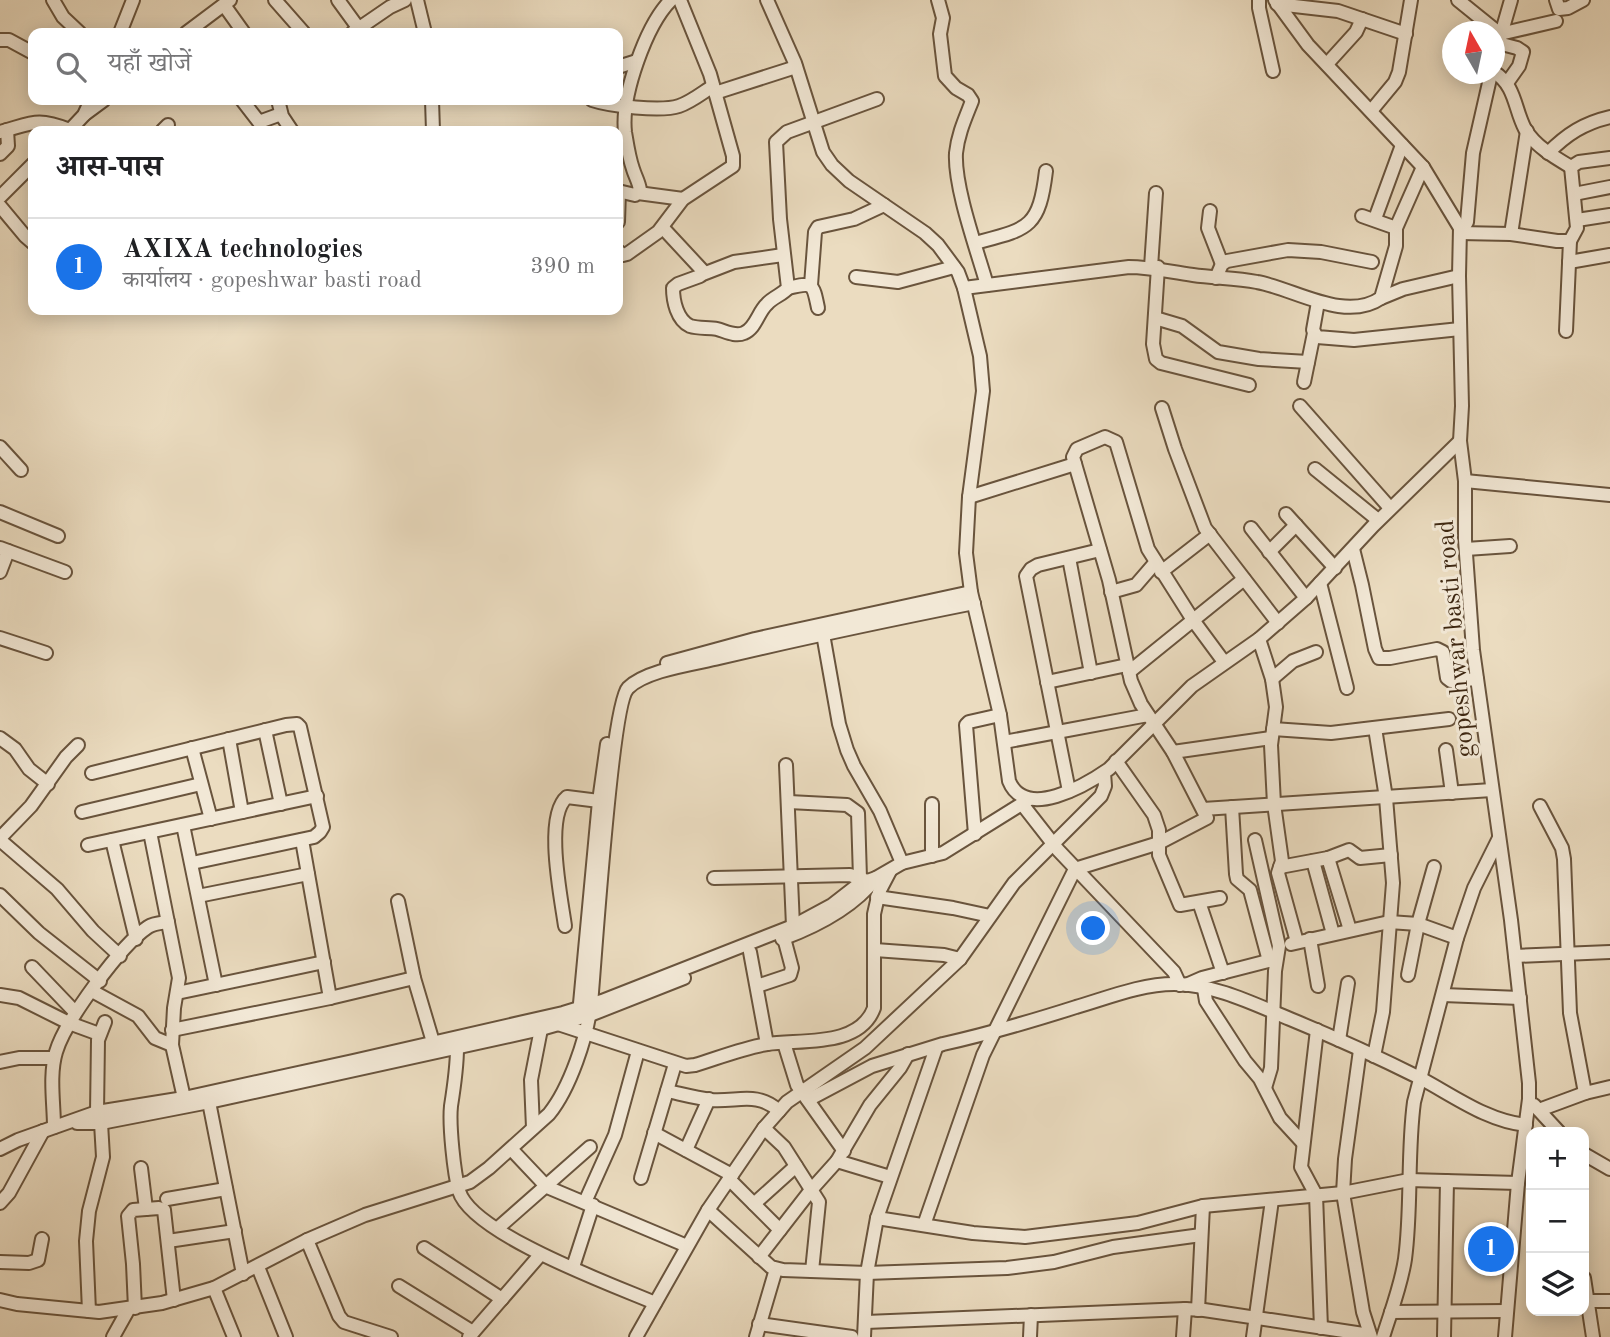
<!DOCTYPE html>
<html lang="hi">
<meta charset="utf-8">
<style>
:root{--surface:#fff;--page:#f6f6f6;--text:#202124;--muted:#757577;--line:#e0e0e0;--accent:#1a73e8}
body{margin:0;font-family:"Old Standard TT","Noto Serif Devanagari",serif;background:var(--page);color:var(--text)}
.controls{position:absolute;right:21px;bottom:21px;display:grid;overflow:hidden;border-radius:14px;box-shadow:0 4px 18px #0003}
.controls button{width:63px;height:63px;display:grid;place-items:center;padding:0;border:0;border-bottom:2px solid var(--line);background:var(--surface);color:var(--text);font:35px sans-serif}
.compass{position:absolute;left:1442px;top:21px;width:63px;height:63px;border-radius:50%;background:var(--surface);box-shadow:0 4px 18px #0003;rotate:351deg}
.you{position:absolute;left:1094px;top:929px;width:24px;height:24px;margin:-18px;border:5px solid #fff;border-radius:50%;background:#1a73e8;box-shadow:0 0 0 10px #1a73e833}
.badge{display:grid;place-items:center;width:46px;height:46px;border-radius:50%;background:var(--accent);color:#fff;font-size:23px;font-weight:700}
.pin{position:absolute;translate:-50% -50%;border:4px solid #fff;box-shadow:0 2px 7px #0006}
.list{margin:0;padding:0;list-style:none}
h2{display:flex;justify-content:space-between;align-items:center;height:91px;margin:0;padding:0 28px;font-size:30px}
h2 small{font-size:23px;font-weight:400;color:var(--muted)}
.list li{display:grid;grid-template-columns:46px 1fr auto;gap:21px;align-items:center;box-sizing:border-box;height:98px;padding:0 28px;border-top:2px solid var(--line)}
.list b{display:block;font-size:26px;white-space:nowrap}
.list p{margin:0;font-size:23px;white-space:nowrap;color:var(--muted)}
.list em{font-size:23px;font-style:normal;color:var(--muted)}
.icon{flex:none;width:38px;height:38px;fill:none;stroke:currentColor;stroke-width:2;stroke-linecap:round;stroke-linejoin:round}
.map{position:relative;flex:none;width:1610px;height:1337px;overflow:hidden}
.search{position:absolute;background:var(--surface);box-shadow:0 4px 18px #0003;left:28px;top:28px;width:595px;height:77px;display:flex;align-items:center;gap:18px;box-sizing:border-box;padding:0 24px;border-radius:14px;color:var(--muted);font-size:26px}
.panel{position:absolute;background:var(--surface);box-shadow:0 4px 18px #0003;left:28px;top:126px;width:595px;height:189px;border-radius:14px}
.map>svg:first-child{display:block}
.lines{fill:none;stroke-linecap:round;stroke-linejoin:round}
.minor-casing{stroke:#69543d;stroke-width:16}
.minor{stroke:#f2e8d6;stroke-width:12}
.labels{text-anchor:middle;stroke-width:6;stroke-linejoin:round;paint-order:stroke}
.street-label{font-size:26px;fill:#3e2711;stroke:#f2e8d6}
</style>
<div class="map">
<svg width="1610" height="1337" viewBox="0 0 1610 1337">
<rect width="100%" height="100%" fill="#ebdcc0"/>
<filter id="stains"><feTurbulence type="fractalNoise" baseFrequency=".00286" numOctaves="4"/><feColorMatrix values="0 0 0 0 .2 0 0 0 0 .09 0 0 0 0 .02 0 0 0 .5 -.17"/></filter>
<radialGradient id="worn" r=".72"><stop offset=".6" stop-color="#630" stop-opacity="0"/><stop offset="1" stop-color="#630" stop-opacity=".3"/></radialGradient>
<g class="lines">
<!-- minor casing -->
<g class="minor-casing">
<g id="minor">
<polyline points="53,0 63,17 80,33"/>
<polyline points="275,0 304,33"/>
<polyline points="338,0 362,33"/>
<polyline points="417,0 425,33"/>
<path d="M767,0L795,63L823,152L832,165L849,181L925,233L938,245L958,272L964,288L980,356L983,391L969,497L966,553L971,592L1000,715L1009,781C1025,821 1086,785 1109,769L1192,686L1259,639L1306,598L1373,526L1460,441"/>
<path d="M938,0L943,18L940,34L945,76L956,88L968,95L972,101C965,119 958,134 956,153C954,187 977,250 987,285"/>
<polyline points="1259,0 1259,8 1273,71"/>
<polyline points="1275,0 1308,45 1423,167 1460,228 1459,276 1462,406 1460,441 1465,481 1465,540 1473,650 1511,920 1529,1083 1529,1099 1518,1183 1505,1337"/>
<polyline points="1458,0 1500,34 1556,21"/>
<polyline points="1556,0 1559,9 1568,8 1583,0"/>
<polyline points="1277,4 1338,11 1406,34"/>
<polyline points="224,5 244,33"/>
<polyline points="120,33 133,0"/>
<polyline points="186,33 230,0"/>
<polyline points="352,33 390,7 405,0"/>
<polyline points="0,40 9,40 33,53"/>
<polyline points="1498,43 1517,48 1523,52 1519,66 1507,83"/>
<polyline points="1494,59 1511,0"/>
<polyline points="1327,64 1356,32 1362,19"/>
<polyline points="618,67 637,61"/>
<path d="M1494,72C1516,86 1514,108 1525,129C1535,146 1554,157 1571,167"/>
<polyline points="715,93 796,67"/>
<polyline points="242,100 259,122 281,114"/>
<polyline points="278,100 282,116 292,131"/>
<polyline points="432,100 433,131"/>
<path d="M592,100C610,106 661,112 679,106C691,102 702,93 713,86"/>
<polyline points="1371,111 1395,82 1399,72 1411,0"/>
<polyline points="85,114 104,100"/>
<polyline points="69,131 84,115 91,100"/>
<polyline points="162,131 168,125"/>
<path d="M0,132C33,123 36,117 70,130"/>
<path d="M1548,153C1567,134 1584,123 1610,117"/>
<polyline points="0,154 8,146 7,130"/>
<path d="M618,191L635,195L640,190C639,182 635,176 633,169C629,158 627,144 625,132C621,96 646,25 671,0"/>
<polyline points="638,193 683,199"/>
<polyline points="1574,194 1610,187"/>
<polyline points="0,197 33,164"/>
<polyline points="0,206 25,236 33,243"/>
<polyline points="1210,211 1208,228 1222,264"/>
<polyline points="1362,216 1396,228"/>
<polyline points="1376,216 1402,145"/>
<polyline points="1577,220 1610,215"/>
<polyline points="618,222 619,191"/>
<path d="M663,228L702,270L700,276L678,284L673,288C673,301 677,320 690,326C699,329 709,327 717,329C725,331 735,337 744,333C756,328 758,312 767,304C773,297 782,295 788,288L780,219L776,142L787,132L877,99"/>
<polyline points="1460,228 1464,227 1467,222 1473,153 1491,74"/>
<polyline points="1460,233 1511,234 1557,241 1570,241 1577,228 1571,167 1579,162 1610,158"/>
<polyline points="1511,234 1527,131"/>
<path d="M975,243C1028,229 1039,229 1046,171"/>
<polyline points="618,251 623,255 627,254 658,232 683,199 733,166 733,156 710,74 680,0"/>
<polyline points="1569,262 1610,255"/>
<polyline points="1151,267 1156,193"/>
<polyline points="1158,267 1153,344 1156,359 1161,363 1249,385"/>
<polyline points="703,274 734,262 783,255"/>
<polyline points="856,277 898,282 954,267"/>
<polyline points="1216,278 1222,264 1227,261 1288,250 1321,252 1372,262"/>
<polyline points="811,285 815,232 818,227 854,219 884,205"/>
<path d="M788,288C813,282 813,283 818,308"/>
<path d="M964,288L1129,267C1151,267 1170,272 1193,275C1214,278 1236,278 1257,282C1293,288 1345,323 1381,298L1396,246V228L1423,167"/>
<polyline points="1381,298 1403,289 1459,276"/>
<polyline points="1318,302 1313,330 1317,337 1354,340 1460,329"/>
<polyline points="1155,318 1182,326 1218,352 1259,359 1308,362"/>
<polyline points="1566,331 1570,241"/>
<polyline points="1304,382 1314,333"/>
<polyline points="1300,406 1390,508"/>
<polyline points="1162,408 1175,449 1205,528 1278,623"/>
<polyline points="0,447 21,470"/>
<polyline points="1315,469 1378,520"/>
<polyline points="1465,481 1610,495"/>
<polyline points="969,497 1075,464"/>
<polyline points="0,512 58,536"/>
<polyline points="1286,514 1335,568"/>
<polyline points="1251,528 1306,598"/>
<polyline points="0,548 65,572"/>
<polyline points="1353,549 1362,585 1375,649 1379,658 1390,658 1437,649 1443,652 1447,678 1451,681 1477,679"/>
<polyline points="1466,549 1510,546"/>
<polyline points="1269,552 1296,525"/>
<polyline points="1069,558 1091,673"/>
<polyline points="0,572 8,551"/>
<polyline points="1161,572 1210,534"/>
<polyline points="1320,583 1347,688"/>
<polyline points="1111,592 1136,585 1155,563"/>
<polyline points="823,634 839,724 847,750 854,766 880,811 902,863"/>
<polyline points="0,638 46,653"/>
<polyline points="1259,639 1272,679 1276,707 1271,745 1274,804 1282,861 1278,873 1297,942"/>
<polyline points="667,663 755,639 971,592"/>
<polyline points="1129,672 1244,579"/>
<polyline points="1272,679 1293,661 1316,652"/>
<polyline points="1047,682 1127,665"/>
<polyline points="1273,729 1331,733 1449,719"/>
<polyline points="265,730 281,804"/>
<polyline points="0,738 15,749 29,769 48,784"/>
<polyline points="229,739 242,812"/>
<polyline points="1004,742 1148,715"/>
<polyline points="192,748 211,819"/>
<polyline points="1446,750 1452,793"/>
<polyline points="1173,752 1271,738"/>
<polyline points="1116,761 1154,815 1159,830 1159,855 1180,905 1220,898"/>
<polyline points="786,765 793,926"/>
<polyline points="92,773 286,725 297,724 300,727 323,827 320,832 314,837 192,863"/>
<polyline points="1069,791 1026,576 1031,569 1038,565 1100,550"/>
<polyline points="789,802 847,805 858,813 860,878"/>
<polyline points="1022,804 1058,850 1174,972 1180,985"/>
<polyline points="1540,806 1562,848 1564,859 1570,1013 1585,1093"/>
<polyline points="1232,807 1236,874 1237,879 1250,890 1269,961"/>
<polyline points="1203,809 1492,790"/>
<polyline points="82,812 201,784"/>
<polyline points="183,825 216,985"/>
<polyline points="150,832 179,978 174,1008 172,1045 184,1098"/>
<polyline points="975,834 966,725 969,722 1000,715"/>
<polyline points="0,838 31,806 66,757 78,745"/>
<polyline points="0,840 57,889 93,931 120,956"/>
<polyline points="112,840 136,939"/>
<polyline points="302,840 330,998"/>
<polyline points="1255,840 1279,946 1275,971 1271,1068 1265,1088"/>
<polyline points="88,845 317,796"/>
<polyline points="932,856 932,804"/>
<polyline points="1328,858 1350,930"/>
<polyline points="1313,861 1333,934"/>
<polyline points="1280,867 1328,858 1349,850 1360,858 1391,855"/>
<polyline points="714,878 850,875 867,881"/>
<polyline points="0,895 39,933 100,981"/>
<polyline points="198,896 308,874"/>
<polyline points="877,897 953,908 990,916"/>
<polyline points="398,901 414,978 433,1042"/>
<polyline points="1199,902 1223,973"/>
<path d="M565,926C561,897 544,816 567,797L599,801"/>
<path d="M782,939C817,926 853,908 876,878"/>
<polyline points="1310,939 1318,986"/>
<polyline points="1291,944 1389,922 1418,924 1457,938"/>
<polyline points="875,950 944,955 960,959"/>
<polyline points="750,952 767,1044"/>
<polyline points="1515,956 1610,952"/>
<polyline points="32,967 75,1012"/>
<polyline points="1408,975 1418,924 1434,867"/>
<polyline points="1186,985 1202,978 1276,959"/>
<polyline points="757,986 790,975 792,968 784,938"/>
<polyline points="1204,989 1206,1001 1245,1061 1260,1079 1280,1118 1303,1143"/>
<polyline points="92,991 138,1016 155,1038 172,1045"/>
<polyline points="177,993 324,962"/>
<polyline points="0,995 19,998 69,1023 99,1034"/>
<polyline points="1443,995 1520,998"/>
<polyline points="579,1014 599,801 607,744"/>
<path d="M558,1024L686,1066L695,1065C718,1058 743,1048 767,1044C801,1039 859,1048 874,1008V914L879,892L890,871"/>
<polyline points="172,1030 330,998 414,978"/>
<polyline points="1317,1030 1301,1167 1316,1195 1321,1328"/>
<polyline points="1339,1040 1348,983"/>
<polyline points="784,1043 797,1085 844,1151"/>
<path d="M457,1048C457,1068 454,1087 451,1106C449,1125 454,1173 459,1191C472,1234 613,1285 655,1303"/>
<polyline points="1360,1050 1345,1159 1343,1193 1363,1312 1371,1337"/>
<polyline points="1374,1056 1383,1012 1393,883 1386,798 1375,728"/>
<polyline points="0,1062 19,1058 54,1058"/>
<path d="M667,1091C681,1094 696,1098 711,1100C738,1102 757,1091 779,1111"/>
<path d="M808,1100L872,1066L943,1044C988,1034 1032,1021 1076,1007C1107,998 1141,984 1174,984C1214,984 1254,1004 1290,1019C1334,1037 1378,1057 1420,1078C1454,1096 1487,1121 1526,1125"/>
<polyline points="209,1102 243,1274"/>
<polyline points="1534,1105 1559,1132"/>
<polyline points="1539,1110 1585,1093 1610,1087"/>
<polyline points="97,1112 98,1040 105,1022"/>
<polyline points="77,1123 101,1123 209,1102 541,1029 590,1015 684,978"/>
<path d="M54,1127C54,1104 49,1075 56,1052C65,1021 121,945 148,927C154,923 161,923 168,922"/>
<polyline points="533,1128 531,1080 541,1029"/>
<polyline points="764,1128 784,1147 819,1202 812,1271"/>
<polyline points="654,1133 732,1175"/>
<polyline points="0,1149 18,1140 97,1112 184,1098 353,1061 563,1013 602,1001 793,926 832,905 859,884 876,878 902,863 943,853 1028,800"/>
<polyline points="511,1149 547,1187 687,1246"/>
<polyline points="686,1150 709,1099"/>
<polyline points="1584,1154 1610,1169"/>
<polyline points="837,1161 890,1177"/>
<polyline points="141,1168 146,1209"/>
<polyline points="641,1178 675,1064"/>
<polyline points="729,1179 780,1230"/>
<polyline points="167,1199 226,1189"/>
<polyline points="585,1202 615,1135 638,1051"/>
<polyline points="0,1203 9,1193 43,1131"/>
<polyline points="754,1204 796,1166"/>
<polyline points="708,1210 771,1267 783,1270 867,1273 1007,1268 1054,1262 1113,1247 1201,1235"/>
<polyline points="877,1218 973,1233 1025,1237 1138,1223 1203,1206 1343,1193 1409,1180 1518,1183"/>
<polyline points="924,1225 983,1055 1075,869 1159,843 1207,818 1173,752 1141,704 1131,681 1109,580 1073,457 1077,449 1105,437 1116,442 1148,549 1193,620 1224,662"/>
<polyline points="498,1228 590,1147"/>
<polyline points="307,1240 339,1316 344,1322 391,1337"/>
<polyline points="168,1241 235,1231"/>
<polyline points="424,1248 502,1299"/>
<polyline points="759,1257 811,1190 837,1161 870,1105 900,1068 908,1054"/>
<polyline points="0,1262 29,1263 38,1260 42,1239"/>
<polyline points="258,1267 286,1337"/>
<polyline points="573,1267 593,1205"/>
<polyline points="1584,1278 1593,1337"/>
<polyline points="399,1286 473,1332"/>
<polyline points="214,1288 234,1337"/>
<path d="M0,1300L17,1304L99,1312L162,1303L214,1288L307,1240L365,1215L470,1182L489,1168L549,1114C570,1088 587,1037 591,1004C595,962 611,705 628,688C646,670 694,664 719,658C803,638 889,620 974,603"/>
<polyline points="1587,1301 1610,1301"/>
<polyline points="135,1308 133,1264 128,1216 133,1210 159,1208 164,1210 174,1300"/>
<polyline points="1198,1310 1203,1206"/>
<polyline points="89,1311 86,1241 89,1211 103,1157 101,1123"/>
<polyline points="1391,1312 1506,1311"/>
<polyline points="866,1322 1185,1309 1204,1310 1370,1335"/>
<polyline points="759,1324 852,1337"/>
<polyline points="113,1337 128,1310"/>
<polyline points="469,1337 540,1255"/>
<polyline points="636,1337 708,1210 764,1128 787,1102 865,1048 960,959 1014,883 1101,796 1105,786 1104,773"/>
<polyline points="756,1337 776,1269"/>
<polyline points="864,1337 867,1273 877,1218 936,1048"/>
<polyline points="1030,1337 1031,1315"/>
<polyline points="1183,1337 1185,1309"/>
<polyline points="1253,1337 1272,1200"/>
<path d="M1383,1337C1391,1311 1401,1286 1405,1259C1412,1207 1407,1154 1414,1102L1457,938L1474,888L1499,838"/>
<polyline points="1444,1337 1447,1181"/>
</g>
</g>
<!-- minor -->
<use href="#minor" class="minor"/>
</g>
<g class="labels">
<!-- street labels -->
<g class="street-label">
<text transform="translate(1454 639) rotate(-95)" y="9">gopeshwar basti road</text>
</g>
</g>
<rect width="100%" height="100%" filter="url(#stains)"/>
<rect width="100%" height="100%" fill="url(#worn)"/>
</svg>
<div class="controls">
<button>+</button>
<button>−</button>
<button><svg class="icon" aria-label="layers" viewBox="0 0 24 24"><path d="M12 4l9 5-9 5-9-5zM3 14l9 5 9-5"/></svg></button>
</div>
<svg class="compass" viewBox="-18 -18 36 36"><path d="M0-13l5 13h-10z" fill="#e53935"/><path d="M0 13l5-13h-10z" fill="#757577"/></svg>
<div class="you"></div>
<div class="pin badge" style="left:1491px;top:1249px">1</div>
<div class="search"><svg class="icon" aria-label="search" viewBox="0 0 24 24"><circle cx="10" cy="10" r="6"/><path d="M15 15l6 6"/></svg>यहाँ खोजें</div>
<section class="panel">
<h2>आस-पास<small></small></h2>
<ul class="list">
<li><span class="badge">1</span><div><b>AXIXA technologies</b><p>कार्यालय · gopeshwar basti road</p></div><em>390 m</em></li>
</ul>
</section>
</div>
